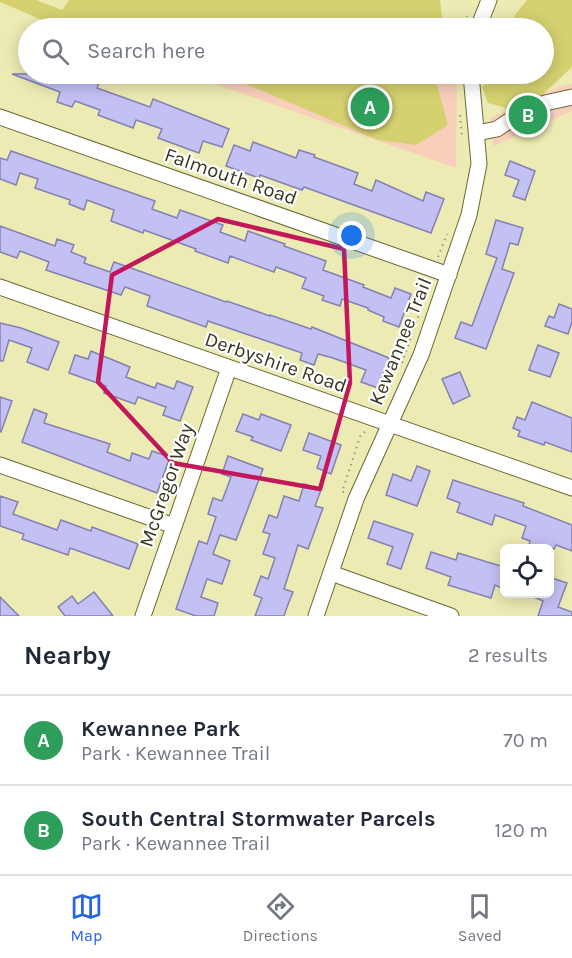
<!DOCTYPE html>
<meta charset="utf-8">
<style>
:root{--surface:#fff;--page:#f2f2f3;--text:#1f2937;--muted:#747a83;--line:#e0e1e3;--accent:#2563eb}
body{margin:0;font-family:Karla,sans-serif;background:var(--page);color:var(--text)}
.controls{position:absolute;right:18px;bottom:18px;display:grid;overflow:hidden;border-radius:9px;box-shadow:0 3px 15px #0003}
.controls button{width:54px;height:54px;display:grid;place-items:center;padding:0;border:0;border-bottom:2px solid var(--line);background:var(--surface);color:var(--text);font:30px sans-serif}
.you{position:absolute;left:352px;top:236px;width:21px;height:21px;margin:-15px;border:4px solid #fff;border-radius:50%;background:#1a73e8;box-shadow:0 0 0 9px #1a73e833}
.badge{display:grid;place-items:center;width:39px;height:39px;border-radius:50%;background:var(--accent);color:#fff;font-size:20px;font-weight:700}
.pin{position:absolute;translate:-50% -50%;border:3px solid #fff;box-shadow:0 2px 6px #0006}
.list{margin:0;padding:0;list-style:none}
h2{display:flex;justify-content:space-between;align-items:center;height:78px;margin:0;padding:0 24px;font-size:26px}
h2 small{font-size:20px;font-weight:400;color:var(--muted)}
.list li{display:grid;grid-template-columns:39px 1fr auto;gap:18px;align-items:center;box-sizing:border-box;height:90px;padding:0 24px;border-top:2px solid var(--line)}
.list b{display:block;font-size:22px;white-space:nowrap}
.list p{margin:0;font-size:20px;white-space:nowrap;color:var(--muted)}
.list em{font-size:20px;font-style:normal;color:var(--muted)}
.icon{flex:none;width:33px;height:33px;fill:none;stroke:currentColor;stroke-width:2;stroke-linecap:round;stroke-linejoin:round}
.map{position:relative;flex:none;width:572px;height:616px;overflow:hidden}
.search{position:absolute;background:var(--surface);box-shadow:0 3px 15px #0003;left:18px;right:18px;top:18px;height:66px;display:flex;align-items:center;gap:15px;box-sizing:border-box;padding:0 21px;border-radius:33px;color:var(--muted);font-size:22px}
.sheet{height:258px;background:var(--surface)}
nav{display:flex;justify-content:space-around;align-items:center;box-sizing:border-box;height:84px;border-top:2px solid var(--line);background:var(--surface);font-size:16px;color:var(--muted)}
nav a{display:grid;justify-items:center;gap:3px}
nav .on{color:var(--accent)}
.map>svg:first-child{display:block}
.green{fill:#f9cfbb}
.water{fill:#d5d171}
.building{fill:#c3c1f4;stroke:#8481b2;stroke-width:1.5}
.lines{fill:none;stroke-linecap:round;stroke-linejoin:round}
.minor-casing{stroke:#6b6935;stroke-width:17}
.path{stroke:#99986f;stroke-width:2;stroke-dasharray:1.5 4.5;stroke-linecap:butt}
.minor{stroke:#fff;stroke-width:15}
.marked{fill:none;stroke:#c2185b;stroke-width:4.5;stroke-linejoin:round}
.labels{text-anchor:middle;stroke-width:4.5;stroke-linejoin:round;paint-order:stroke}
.street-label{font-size:20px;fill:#373620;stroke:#fff}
</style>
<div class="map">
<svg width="572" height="616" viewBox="0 0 572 616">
<rect width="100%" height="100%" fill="#ecebb3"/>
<!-- green -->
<g class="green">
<polygon points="187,74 457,74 456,168"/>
<polygon points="572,84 572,111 493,146 490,118 558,87"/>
</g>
<!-- water -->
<g class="water">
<polygon points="0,0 36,0 62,10 69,0 440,0 443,28 61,28 0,2"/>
<polygon points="527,0 572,0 572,67 533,104 510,109 488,103 482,87 495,74 544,74 544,28 513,28 514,16"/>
<polygon points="222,74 434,74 448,125 416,145 378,140"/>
</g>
<!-- building -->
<g class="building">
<polygon points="12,74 73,74 99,83 97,88 150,107 153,99 229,129 222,147 203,141 199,153 158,138 162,129 136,120 133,128 98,115 100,110 75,101 72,107 57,102 60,92"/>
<polygon points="253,142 296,158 299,150 315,155 314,157 358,173 354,184 372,191 376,180 423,201 426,192 444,199 431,233 304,187 302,190 260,175 259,178 226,166 234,145 250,151"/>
<polygon points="11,151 155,201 152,209 177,218 180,210 223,225 220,232 245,241 248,231 285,244 284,246 326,261 323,270 364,285 363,287 391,298 395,288 411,294 399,327 383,321 384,317 368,310 368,308 342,299 340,306 322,300 324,296 302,288 306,278 276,267 274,272 230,256 228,263 195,251 196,249 144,230 143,233 111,221 114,210 87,200 84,210 69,204 70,200 35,188 38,179 20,173 16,185 0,179 0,158 7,160"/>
<polygon points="510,161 535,171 525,200 513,196 519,180 505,175"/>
<polygon points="496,220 523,228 518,245 510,243 502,269 514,273 486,349 455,338 461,322 472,326 497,258 486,254"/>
<polygon points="0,226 55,246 57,239 74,245 71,252 86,258 84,263 110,272 114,262 226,302 227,301 270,316 270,315 311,329 312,327 389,358 378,388 361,382 366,370 333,358 318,354 314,365 300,360 302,353 208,321 206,327 147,306 150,296 125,287 121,295 46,270 49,262 20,251 17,258 0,252"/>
<polygon points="559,304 572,309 572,322 568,334 545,326 549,316 554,318"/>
<polygon points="0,323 21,328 59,342 48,370 27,362 32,348 9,340 3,361 0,361"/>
<polygon points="538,345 559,353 550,377 529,370"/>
<polygon points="91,351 130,367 126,377 155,388 157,383 174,389 177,381 193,387 180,421 163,415 166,407 138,397 135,404 104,393 106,386 69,373 75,355 88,359"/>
<polygon points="460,372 470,396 453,404 442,379"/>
<polygon points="0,397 12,401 1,432 0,431"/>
<polygon points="532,402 572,418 572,452 545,442 544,445 518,436 520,431 513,428 517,417 525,420"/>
<polygon points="34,409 47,414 44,423 110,444 107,452 130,461 132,453 149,459 152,451 170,457 157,493 22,442"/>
<polygon points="243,414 259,420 261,414 291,425 281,451 251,440 253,437 236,431"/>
<polygon points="309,433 341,445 331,474 317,468 321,456 303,450"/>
<polygon points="228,456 263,469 236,540 220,535 213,554 230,561 222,584 207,579 201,597 218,603 214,616 196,616 176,609 199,541 207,544 216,517 208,514 213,498 222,501 231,477 222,474"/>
<polygon points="417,466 430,471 417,506 386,495 393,474 411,481"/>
<polygon points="453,480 524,503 523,506 572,525 572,551 556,545 554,549 546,546 545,549 528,549 530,541 522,538 526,526 495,515 492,525 457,512 460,503 447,498"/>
<polygon points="304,484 321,490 315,506 323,508 308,549 298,545 284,589 293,592 287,607 284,616 255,616 262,598 254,595 261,576 268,579 275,558 263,554 270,534 263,532 269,515 277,518 284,496 299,501"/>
<polygon points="0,496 18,502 13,514 57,530 61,520 91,531 92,527 138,544 129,569 70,548 68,555 22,539 24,534 0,526"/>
<polygon points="374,521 413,534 401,569 387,564 393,547 368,538"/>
<polygon points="431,552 456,560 458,553 504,567 504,589 495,585 491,598 448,585 451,577 426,568"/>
<polygon points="549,577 567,583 558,607 572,612 572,616 538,616 543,601 527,594 549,594"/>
<polygon points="94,592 113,616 65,616 58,607 72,596 78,604"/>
<polygon points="0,597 19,616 0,616"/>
</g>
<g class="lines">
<!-- minor casing -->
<g class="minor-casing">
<g id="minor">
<polyline points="478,28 489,0"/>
<polyline points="0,117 449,275"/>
<polyline points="477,133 497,129 515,117 545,103 572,97"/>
<polyline points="0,287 572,488"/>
<polyline points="0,465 174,526"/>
<polyline points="331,573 451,616"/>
<polyline points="143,616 229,368"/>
<polyline points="316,616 356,499 421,355 469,215 479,164 471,74"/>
</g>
</g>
<!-- path -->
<g class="path">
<polyline points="462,28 467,16"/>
<polyline points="460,115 462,136"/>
<polyline points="438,257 447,234"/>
<polyline points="402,363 430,283"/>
<polyline points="344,492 342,492 361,434 367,431"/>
</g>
<!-- minor -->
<use href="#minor" class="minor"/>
</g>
<!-- marked area -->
<path class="marked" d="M218,219L344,249L350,383L320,489L173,463L98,382L112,275Z"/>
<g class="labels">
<!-- street labels -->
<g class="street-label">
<text transform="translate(231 176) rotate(19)" y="7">Falmouth Road</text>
<text transform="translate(400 341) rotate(-68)" y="7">Kewannee Trail</text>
<text transform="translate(276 362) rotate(19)" y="7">Derbyshire Road</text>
<text transform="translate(166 485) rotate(-71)" y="7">McGregor Way</text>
</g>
</g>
</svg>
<div class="controls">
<button><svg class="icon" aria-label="locate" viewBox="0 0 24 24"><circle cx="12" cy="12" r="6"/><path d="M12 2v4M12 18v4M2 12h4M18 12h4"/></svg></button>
</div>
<div class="you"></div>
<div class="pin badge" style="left:370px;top:107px;background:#2e9e5b">A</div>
<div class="pin badge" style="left:528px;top:115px;background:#2e9e5b">B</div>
<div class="search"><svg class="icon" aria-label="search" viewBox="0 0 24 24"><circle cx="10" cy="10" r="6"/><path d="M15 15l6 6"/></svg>Search here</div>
</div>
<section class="sheet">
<h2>Nearby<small>2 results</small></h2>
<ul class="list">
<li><span class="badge" style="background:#2e9e5b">A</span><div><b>Kewannee Park</b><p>Park · Kewannee Trail</p></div><em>70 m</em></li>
<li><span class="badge" style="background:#2e9e5b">B</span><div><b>South Central Stormwater Parcels</b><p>Park · Kewannee Trail</p></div><em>120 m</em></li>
</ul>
</section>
<nav>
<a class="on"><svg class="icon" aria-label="map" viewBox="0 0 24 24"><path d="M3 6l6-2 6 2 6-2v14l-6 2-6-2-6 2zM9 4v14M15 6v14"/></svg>Map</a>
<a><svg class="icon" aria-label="directions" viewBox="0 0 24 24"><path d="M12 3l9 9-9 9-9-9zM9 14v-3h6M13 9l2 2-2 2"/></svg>Directions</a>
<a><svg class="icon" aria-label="saved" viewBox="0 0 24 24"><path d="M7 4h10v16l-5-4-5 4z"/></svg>Saved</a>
</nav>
